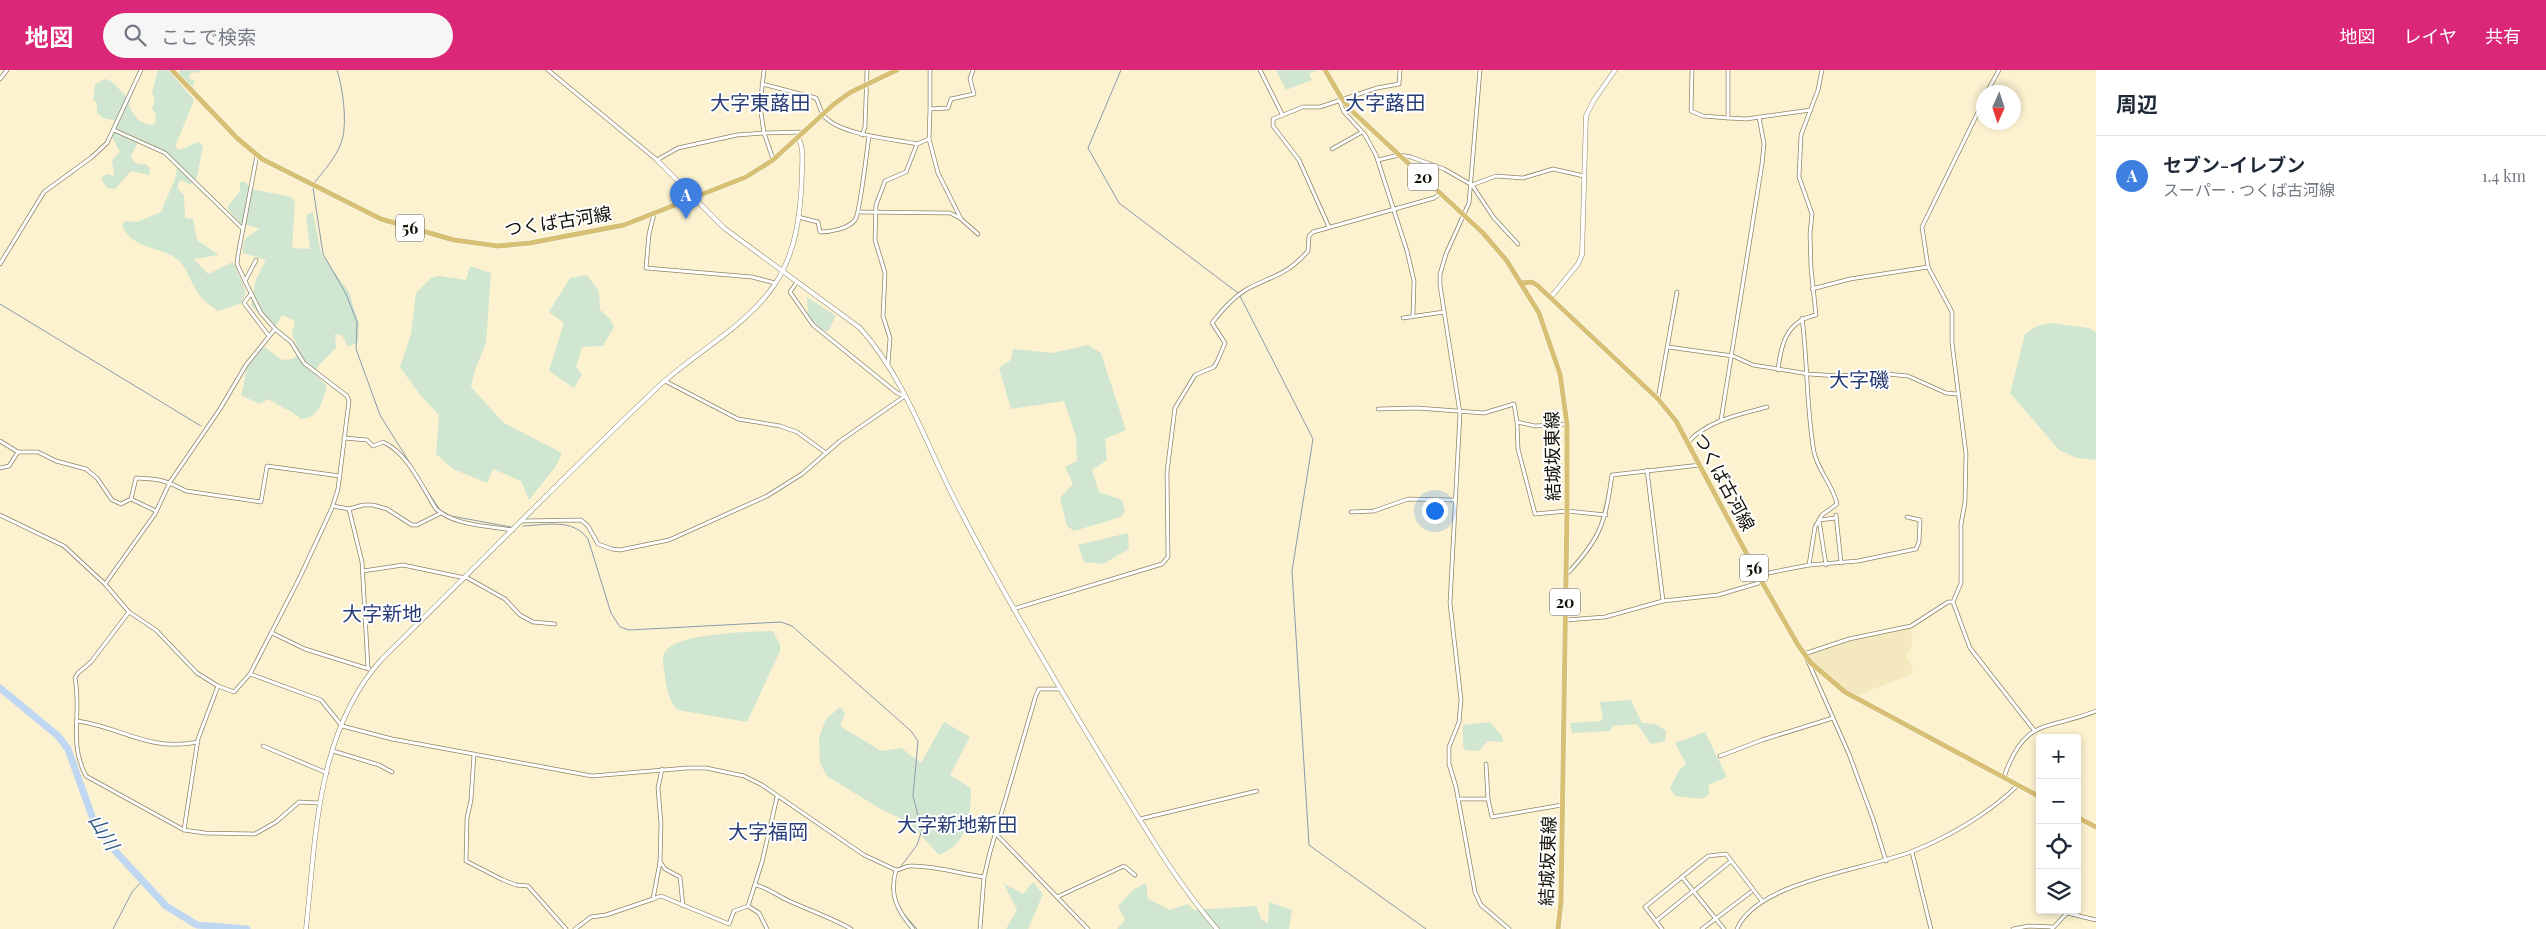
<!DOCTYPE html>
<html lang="ja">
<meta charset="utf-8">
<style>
:root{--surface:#fff;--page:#f6f6f7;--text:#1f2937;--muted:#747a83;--line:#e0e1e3;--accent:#db2777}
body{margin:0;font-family:"Playfair Display","Noto Sans JP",serif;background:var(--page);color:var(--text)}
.controls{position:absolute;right:15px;bottom:15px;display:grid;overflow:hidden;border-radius:5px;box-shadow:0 2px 8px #0003}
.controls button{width:45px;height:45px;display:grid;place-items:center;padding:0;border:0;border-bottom:1px solid var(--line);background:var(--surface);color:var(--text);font:25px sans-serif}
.compass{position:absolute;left:1976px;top:15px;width:45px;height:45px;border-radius:50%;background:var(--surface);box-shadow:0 2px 8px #0003;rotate:183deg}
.you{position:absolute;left:1434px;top:440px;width:18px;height:18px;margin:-12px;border:4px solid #fff;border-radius:50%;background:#1a73e8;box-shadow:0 0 0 8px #1a73e833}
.badge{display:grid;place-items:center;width:32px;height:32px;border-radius:50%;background:var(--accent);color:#fff;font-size:16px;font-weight:700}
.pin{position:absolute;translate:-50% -41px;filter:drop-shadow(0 1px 2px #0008)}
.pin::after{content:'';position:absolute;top:26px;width:18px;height:15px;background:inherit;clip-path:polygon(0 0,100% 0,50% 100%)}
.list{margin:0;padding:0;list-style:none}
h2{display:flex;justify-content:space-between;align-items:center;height:65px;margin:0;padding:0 20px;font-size:21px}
h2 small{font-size:16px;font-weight:400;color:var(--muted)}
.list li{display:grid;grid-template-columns:32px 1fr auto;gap:15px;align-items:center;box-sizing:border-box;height:80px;padding:0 20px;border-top:1px solid var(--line)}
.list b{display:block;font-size:19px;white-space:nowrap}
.list p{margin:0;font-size:16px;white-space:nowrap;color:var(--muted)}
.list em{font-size:16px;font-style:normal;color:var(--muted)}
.icon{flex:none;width:28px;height:28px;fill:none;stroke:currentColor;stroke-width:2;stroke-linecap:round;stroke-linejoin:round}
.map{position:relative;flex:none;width:2096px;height:859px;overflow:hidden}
header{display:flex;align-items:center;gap:30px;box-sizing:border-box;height:70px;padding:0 25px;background:var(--accent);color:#fff}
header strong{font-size:24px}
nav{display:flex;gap:28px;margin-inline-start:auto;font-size:18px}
.search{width:350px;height:45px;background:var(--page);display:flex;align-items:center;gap:12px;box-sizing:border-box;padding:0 18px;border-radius:28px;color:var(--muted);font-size:19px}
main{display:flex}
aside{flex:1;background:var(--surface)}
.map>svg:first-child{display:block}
.built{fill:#f3e8be}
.green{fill:#d1e6d0}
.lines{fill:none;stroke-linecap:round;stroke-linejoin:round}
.stream{stroke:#8b9baa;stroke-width:1}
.river{stroke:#bfd7f1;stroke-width:7}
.minor-casing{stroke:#8e8667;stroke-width:4.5}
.tertiary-casing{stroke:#8e8667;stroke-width:5}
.primary-casing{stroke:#fff;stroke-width:6}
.minor{stroke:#fff;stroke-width:3}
.tertiary{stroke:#fff;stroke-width:4}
.primary{stroke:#d7bf73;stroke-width:5}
.labels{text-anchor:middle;stroke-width:4;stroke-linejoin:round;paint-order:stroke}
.shield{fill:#fff;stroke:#59574f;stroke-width:1}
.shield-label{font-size:16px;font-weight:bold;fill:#120f04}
.street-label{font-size:18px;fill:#120f04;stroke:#fff}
.water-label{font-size:19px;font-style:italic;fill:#365a80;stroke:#fff}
.quarter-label{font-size:20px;fill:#283d76;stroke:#fff}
</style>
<header>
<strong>地図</strong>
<div class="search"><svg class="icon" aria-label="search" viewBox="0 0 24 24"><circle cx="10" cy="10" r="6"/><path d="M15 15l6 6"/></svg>ここで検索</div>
<nav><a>地図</a><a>レイヤ</a><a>共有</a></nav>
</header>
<main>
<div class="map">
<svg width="2096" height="859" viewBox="0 0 2096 859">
<rect width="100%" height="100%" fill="#fcf2d0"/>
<!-- built -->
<polygon class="built" points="1910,558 1913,569 1910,582 1906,584 1914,603 1856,626 1839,615 1806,585 1849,570"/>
<!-- green -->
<g class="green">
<path d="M158,0H168L194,30L175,77L180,80L198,72L203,76L197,107L190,115L181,110L178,114V119L184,125L185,148L193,149L197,170L219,185L194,189L208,204L233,192L246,221L242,233L218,241C211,236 202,230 198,223C191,214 187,197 178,190C161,176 129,179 122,154L126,151L137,152L161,142C178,98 193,91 139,70L131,86C133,94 138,94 146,94L150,99L149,105L131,101L115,119L107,118L101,108L107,104L114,106L112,90L120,82L112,67L117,56L113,50L103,48L97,43V33L93,30L95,14L105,9L111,11L130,30L129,37L138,50L149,55L155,54L156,45L152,38L155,29L152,22Z"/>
<polygon points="180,0 200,0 198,3 192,2 188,8 195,11 192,18 179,3"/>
<polygon points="1276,0 1317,0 1309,4 1312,10 1286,20"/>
<path d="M240,112H245L252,119L291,127L295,132L292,178L310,179L306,145L313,142L321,183L349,222L359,254L358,272L348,277L342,265L335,264L336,278L318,296L315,304L327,316C322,331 320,348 301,349C291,340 280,337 269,329L259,334L241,325C248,305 242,287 265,277L282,290L292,289L300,284L292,264L295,251L282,245L276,256L267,253L251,235L256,209L266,190L243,183C242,168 247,166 260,159L240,153L227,138L240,121Z"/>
<polygon points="470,196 491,203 486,273 475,300 471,317 504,353 562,383 556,396 529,430 521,411 493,399 487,413 453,399 436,384 439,345 420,325 400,297 411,264 416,223 431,208 439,206 466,210"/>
<polygon points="587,205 599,221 600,240 610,249 614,257 603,276 582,277 576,297 582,304 574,318 549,301 564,253 549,242 570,208"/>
<polygon points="807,227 836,246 828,261 821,260 808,247"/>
<polygon points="2051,253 2089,258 2096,262 2096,390 2077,388 2059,380 2010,323 2025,264 2037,256"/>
<polygon points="1088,275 1101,283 1126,360 1105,369 1107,390 1092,400 1099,422 1122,430 1125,441 1121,447 1074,461 1067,456 1060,428 1073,414 1065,397 1077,391 1076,367 1064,331 1011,339 999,298 1011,290 1013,279 1052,283"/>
<polygon points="1128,463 1129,479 1103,494 1084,492 1078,475"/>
<path d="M773,561L780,575V581L747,652L678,640C669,633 666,616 665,605C664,598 661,589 665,582C676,563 752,562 773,561Z"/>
<polygon points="1631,630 1642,653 1656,654 1666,661 1665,671 1651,674 1637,654 1613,656 1610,661 1572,663 1570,653 1601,651 1603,648 1600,632"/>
<path d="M840,637L845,643L840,656L881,681L901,678L921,693L944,652L970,667L950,705L971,718C971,746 968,774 939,785L909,752L882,740L827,706L820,693L819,667L826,649Z"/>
<polygon points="1490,652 1502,666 1503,672 1488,671 1479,681 1465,680 1463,676 1463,655"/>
<polygon points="1705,662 1727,707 1708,715 1710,724 1702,729 1675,726 1670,718 1679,700 1686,694 1675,673"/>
<polygon points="1033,812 1043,824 1028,859 1006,859 1017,840 1004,814 1023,824"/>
<polygon points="1146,813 1148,829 1170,840 1187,834 1195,840 1256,836 1262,850 1268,853 1269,832 1292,840 1289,859 1117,859 1125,850 1118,836 1134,819"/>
</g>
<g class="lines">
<!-- stream -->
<g class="stream">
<polyline points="1121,0 1088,78 1119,133 1238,223"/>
<path d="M315,112C324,100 336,88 341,73C348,56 343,18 337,0"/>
<polyline points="313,118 323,184 346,224 357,252 356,279 380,345 413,398"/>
<polyline points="1240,226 1313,369 1292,501 1309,775 1426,859"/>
<polyline points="0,234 201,356"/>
<polyline points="424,416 440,440 451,446 511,457"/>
<path d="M523,456C546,455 573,448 588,469L611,543L620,557L629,560L781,552L792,556L911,661L918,671L913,726L922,760L917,775L899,799"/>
<polyline points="903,843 917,859"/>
<polyline points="113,859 132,822 142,811"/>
</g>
<!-- river -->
<polyline class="river" points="0,618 58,666 68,679 93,749 116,782 166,836 197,855 247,859"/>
<!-- minor casing -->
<g class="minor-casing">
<g id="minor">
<polyline points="548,0 657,90 678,78 737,65 764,63 773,89"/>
<polyline points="764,0 760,36 764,63 804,62"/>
<polyline points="930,0 930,39 948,38 951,29 974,24 970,9 973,0"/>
<polyline points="1260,0 1282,44"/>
<polyline points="1480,0 1469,133 1446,184 1440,204 1440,215 1460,343 1450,533 1461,630 1459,652 1449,677 1449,694 1456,717 1475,822 1481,835 1509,859"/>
<polyline points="1692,0 1691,41 1703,46 1728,48"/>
<polyline points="1728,0 1728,48 1746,49 1811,40"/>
<polyline points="0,9 7,0"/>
<path d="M762,14L816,28C819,33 820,41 824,46C840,65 893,69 917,74"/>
<polyline points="1987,22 1999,0"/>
<polyline points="1339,30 1344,42 1365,65 1376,85 1407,181 1414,211 1413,245"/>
<polyline points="1984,30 1922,157 1928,197 1952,242 1952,273 1966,384 1965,432 1961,454 1961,513 1953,532 1970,578 2034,660"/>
<polyline points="930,39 929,69 938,103 961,149 978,164"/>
<polyline points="114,60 165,83 243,159"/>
<polyline points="862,65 865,57 867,0"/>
<polyline points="1332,79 1362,62"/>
<polyline points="1378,90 1399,85 1411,87 1444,99 1472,115 1494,148 1518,174"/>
<polyline points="1472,115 1496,106 1523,108 1553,99 1584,106"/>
<polyline points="859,142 950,143 960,148"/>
<polyline points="654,144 649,164 646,198 752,207 775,213"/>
<path d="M798,147L818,152L820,162C830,162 848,159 855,150C860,144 867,79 869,66"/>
<polyline points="1329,157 1299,90 1273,56 1273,49 1303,37 1320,37 1377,18 1399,14 1400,0"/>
<polyline points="0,194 44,122 92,87 107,73 141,0"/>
<polyline points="245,211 237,194 238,185 257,85"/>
<polyline points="797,212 790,222 813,255 897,323 905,326"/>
<polyline points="1812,219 1850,209 1928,197"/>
<polyline points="250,225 244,233 269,266"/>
<polyline points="1403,248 1444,242"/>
<path d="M1802,248C1808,293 1806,337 1814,382C1818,401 1833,415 1837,434L1822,445L1815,457L1809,495"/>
<polyline points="1668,277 1733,286 1753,295 1809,304 1838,306 1877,303 1908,306 1946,323 1958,324"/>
<polyline points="888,294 890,268 883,246 885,203 875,170 876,135 885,111 906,102 917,74 929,69"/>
<path d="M1778,300C1781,273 1787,251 1816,245L1811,198L1810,164L1812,144L1799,107L1801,65L1818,20L1822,0"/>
<polyline points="665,311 738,349 780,356 797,362 826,383"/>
<polyline points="1658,329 1677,222"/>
<polyline points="1378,339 1417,338 1484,343 1514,334 1517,352"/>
<polyline points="1721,350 1762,94 1764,74 1759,47"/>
<polyline points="1567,354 1535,356 1517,352 1518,379 1535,444 1567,441 1606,445"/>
<path d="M344,368L367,370L373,376L383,372C408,383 422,417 436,439C455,456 489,456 513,460"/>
<path d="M0,371L18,382H38L56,391L86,399L97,408L112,430L121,434L131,429L136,408C160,409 165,410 186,421L261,432L267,396L340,406"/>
<path d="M1688,372C1709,350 1738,345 1767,337"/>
<polyline points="0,398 9,396 18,382"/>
<polyline points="1647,400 1663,531"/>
<polyline points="131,429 156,441"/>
<polyline points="333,436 349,439 363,435 373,435 387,439 412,455 417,455 441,443"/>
<polyline points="349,439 362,492 368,598"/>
<polyline points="1351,442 1374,441 1408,429 1455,430"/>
<polyline points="0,445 64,476 105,514 129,542 156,560 197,603 218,616 234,622 250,604 299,509 332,438 338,419 349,331 347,326 304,293 291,272 275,259 261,243 245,211 256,190"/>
<polyline points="1836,445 1841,493"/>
<polyline points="522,451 581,450 588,456 598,474 612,479 620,480 669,470 767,426 802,404 840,371 905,326"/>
<polyline points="1826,495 1819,450 1836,448"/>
<polyline points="363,501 403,495 465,508"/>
<path d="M1567,504C1601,468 1605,453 1612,405L1700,395"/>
<polyline points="1758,505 1809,495 1858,491 1916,479 1919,472 1920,450 1907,447"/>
<polyline points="466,507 505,529 520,545 533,552 555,554"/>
<polyline points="105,514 155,444 170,412 220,339 246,295 275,259"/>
<path d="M1013,539L1162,494L1168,487L1167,402L1175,338L1195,305L1214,297L1217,292L1225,273L1212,253C1222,240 1234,226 1249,218C1275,205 1288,204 1308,181L1309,166L1313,162L1434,128L1440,124"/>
<path d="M129,542L91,592L78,603L75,608C82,644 68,672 86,706L184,760L205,763L255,764L276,752L299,732L319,733"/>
<polyline points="1566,550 1605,547 1663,531 1718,525 1762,512"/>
<polyline points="272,563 305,579 369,599"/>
<polyline points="1804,584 1849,569 1911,556 1948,532 1953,532"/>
<polyline points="1807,589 1849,684 1873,749 1886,791"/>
<path d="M250,604L321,630L342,656L392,669L592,706L687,698H706L744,706L762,715L864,785L896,800C901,800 905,796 910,796C933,795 961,804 984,807"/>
<path d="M77,651C122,657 148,682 198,672"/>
<polyline points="263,676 327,703"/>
<polyline points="333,681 379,695 392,702"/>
<polyline points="474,684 471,730 467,748 466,791 503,810 516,815 528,816 566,859"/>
<polyline points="1720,686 1762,670 1833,648"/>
<polyline points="1486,694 1488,729 1492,747 1562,735"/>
<path d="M2004,707C2025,646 2047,661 2096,641"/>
<polyline points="1458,729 1488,729"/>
<polyline points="1140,749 1257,721"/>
<polyline points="184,760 198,669 218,616"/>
<polyline points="996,764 1088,859"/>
<polyline points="1912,782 1931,859"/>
<polyline points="661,793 665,799 680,807 683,836"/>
<path d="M896,800C889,825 897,840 913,859"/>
<polyline points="1682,807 1724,859"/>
<path d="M755,815C767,817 776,825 787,830C808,840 831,847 851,859"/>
<polyline points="1694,821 1731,791"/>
<polyline points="1057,827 1124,796 1135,805"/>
<polyline points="653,829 661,826 729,854 734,841 748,836 759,843 767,859"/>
<polyline points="748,836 762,792 777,727"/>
<polyline points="1656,851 1693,821"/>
<polyline points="575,859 591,847 606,845 653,829 660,792 661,754 658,718 662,699"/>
<polyline points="980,859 984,807 990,782 1036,625 1039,619 1059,619"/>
<polyline points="1662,859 1645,837 1708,786 1726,784 1762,831"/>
<polyline points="1702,859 1751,822"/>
<path d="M1737,859C1757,811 1866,800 1913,781C1949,767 1991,742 2018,715"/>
<polyline points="2013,859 2029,856 2053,857"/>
<polyline points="2052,859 2067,843 2096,850"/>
</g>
</g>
<!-- tertiary casing -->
<g class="tertiary-casing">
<g id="tertiary">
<path d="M657,90L724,158L860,258C907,311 927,378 960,440C1007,531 1059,618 1113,706C1145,758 1177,813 1217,859"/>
<polyline points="1551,227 1578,194 1582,185 1586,46 1594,30 1615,0"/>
<path d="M306,859C316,767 316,662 382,589C475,498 565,405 659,316C697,281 746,257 775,214C797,181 801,140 802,101C802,91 804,77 798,68"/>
</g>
</g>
<!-- primary casing -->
<g class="primary-casing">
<g id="primary">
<polyline points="172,0 237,68 262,89 381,149 454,170 498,176 530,173 624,155 746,107 773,90 834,34 851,22 897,0"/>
<polyline points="1325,0 1342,29 1353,42 1483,163 1507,191 1539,243 1560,304 1567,354 1567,441 1561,832 1558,859"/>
<polyline points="1522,213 1532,212 1538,216 1658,329 1676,351 1758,505 1798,575 1811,593 1845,622 2040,727"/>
<polyline points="2077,747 2096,757"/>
</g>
</g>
<!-- minor -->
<use href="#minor" class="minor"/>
<!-- tertiary -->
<use href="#tertiary" class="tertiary"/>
<!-- primary -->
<use href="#primary" class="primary"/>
</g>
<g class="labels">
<!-- shield labels -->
<g class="shield">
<rect x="1408" y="93.5" width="30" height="27" rx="4"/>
<rect x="396" y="144.5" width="28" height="27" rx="4"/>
<rect x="1740" y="484.5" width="28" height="27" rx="4"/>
<rect x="1550" y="518.5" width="30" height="27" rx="4"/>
</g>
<g class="shield-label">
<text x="1423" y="113">20</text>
<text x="410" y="164">56</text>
<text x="1754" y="504">56</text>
<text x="1565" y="538">20</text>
</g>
<!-- street labels -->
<g class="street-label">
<text transform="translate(558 152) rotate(-9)" y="6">つくば古河線</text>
<text transform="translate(1553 386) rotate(-91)" y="6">結城坂東線</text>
<text transform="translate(1724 412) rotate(62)" y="6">つくば古河線</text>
<text transform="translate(1548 791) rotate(-88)" y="6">結城坂東線</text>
</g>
<!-- water labels -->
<g class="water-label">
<text transform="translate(104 762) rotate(58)" y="7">山川</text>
</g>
<!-- quarter labels -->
<g class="quarter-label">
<text x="760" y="40">大字東蕗田</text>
<text x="1385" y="40">大字蕗田</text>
<text x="1859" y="317">大字磯</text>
<text x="382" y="551">大字新地</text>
<text x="957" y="762">大字新地新田</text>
<text x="768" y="769">大字福岡</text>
</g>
</g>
</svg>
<div class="controls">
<button>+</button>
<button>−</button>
<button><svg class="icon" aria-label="locate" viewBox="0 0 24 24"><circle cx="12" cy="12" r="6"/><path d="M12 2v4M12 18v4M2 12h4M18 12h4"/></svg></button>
<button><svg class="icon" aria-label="layers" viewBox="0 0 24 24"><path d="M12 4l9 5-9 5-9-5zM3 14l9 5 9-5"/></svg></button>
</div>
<svg class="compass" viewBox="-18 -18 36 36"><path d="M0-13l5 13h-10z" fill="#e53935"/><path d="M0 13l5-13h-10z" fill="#747a83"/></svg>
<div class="you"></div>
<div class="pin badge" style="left:686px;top:149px;background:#3f7fe0">A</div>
</div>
<aside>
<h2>周辺<small></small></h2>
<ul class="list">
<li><span class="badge" style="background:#3f7fe0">A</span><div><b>セブン-イレブン</b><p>スーパー · つくば古河線</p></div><em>1.4 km</em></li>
</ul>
</aside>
</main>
